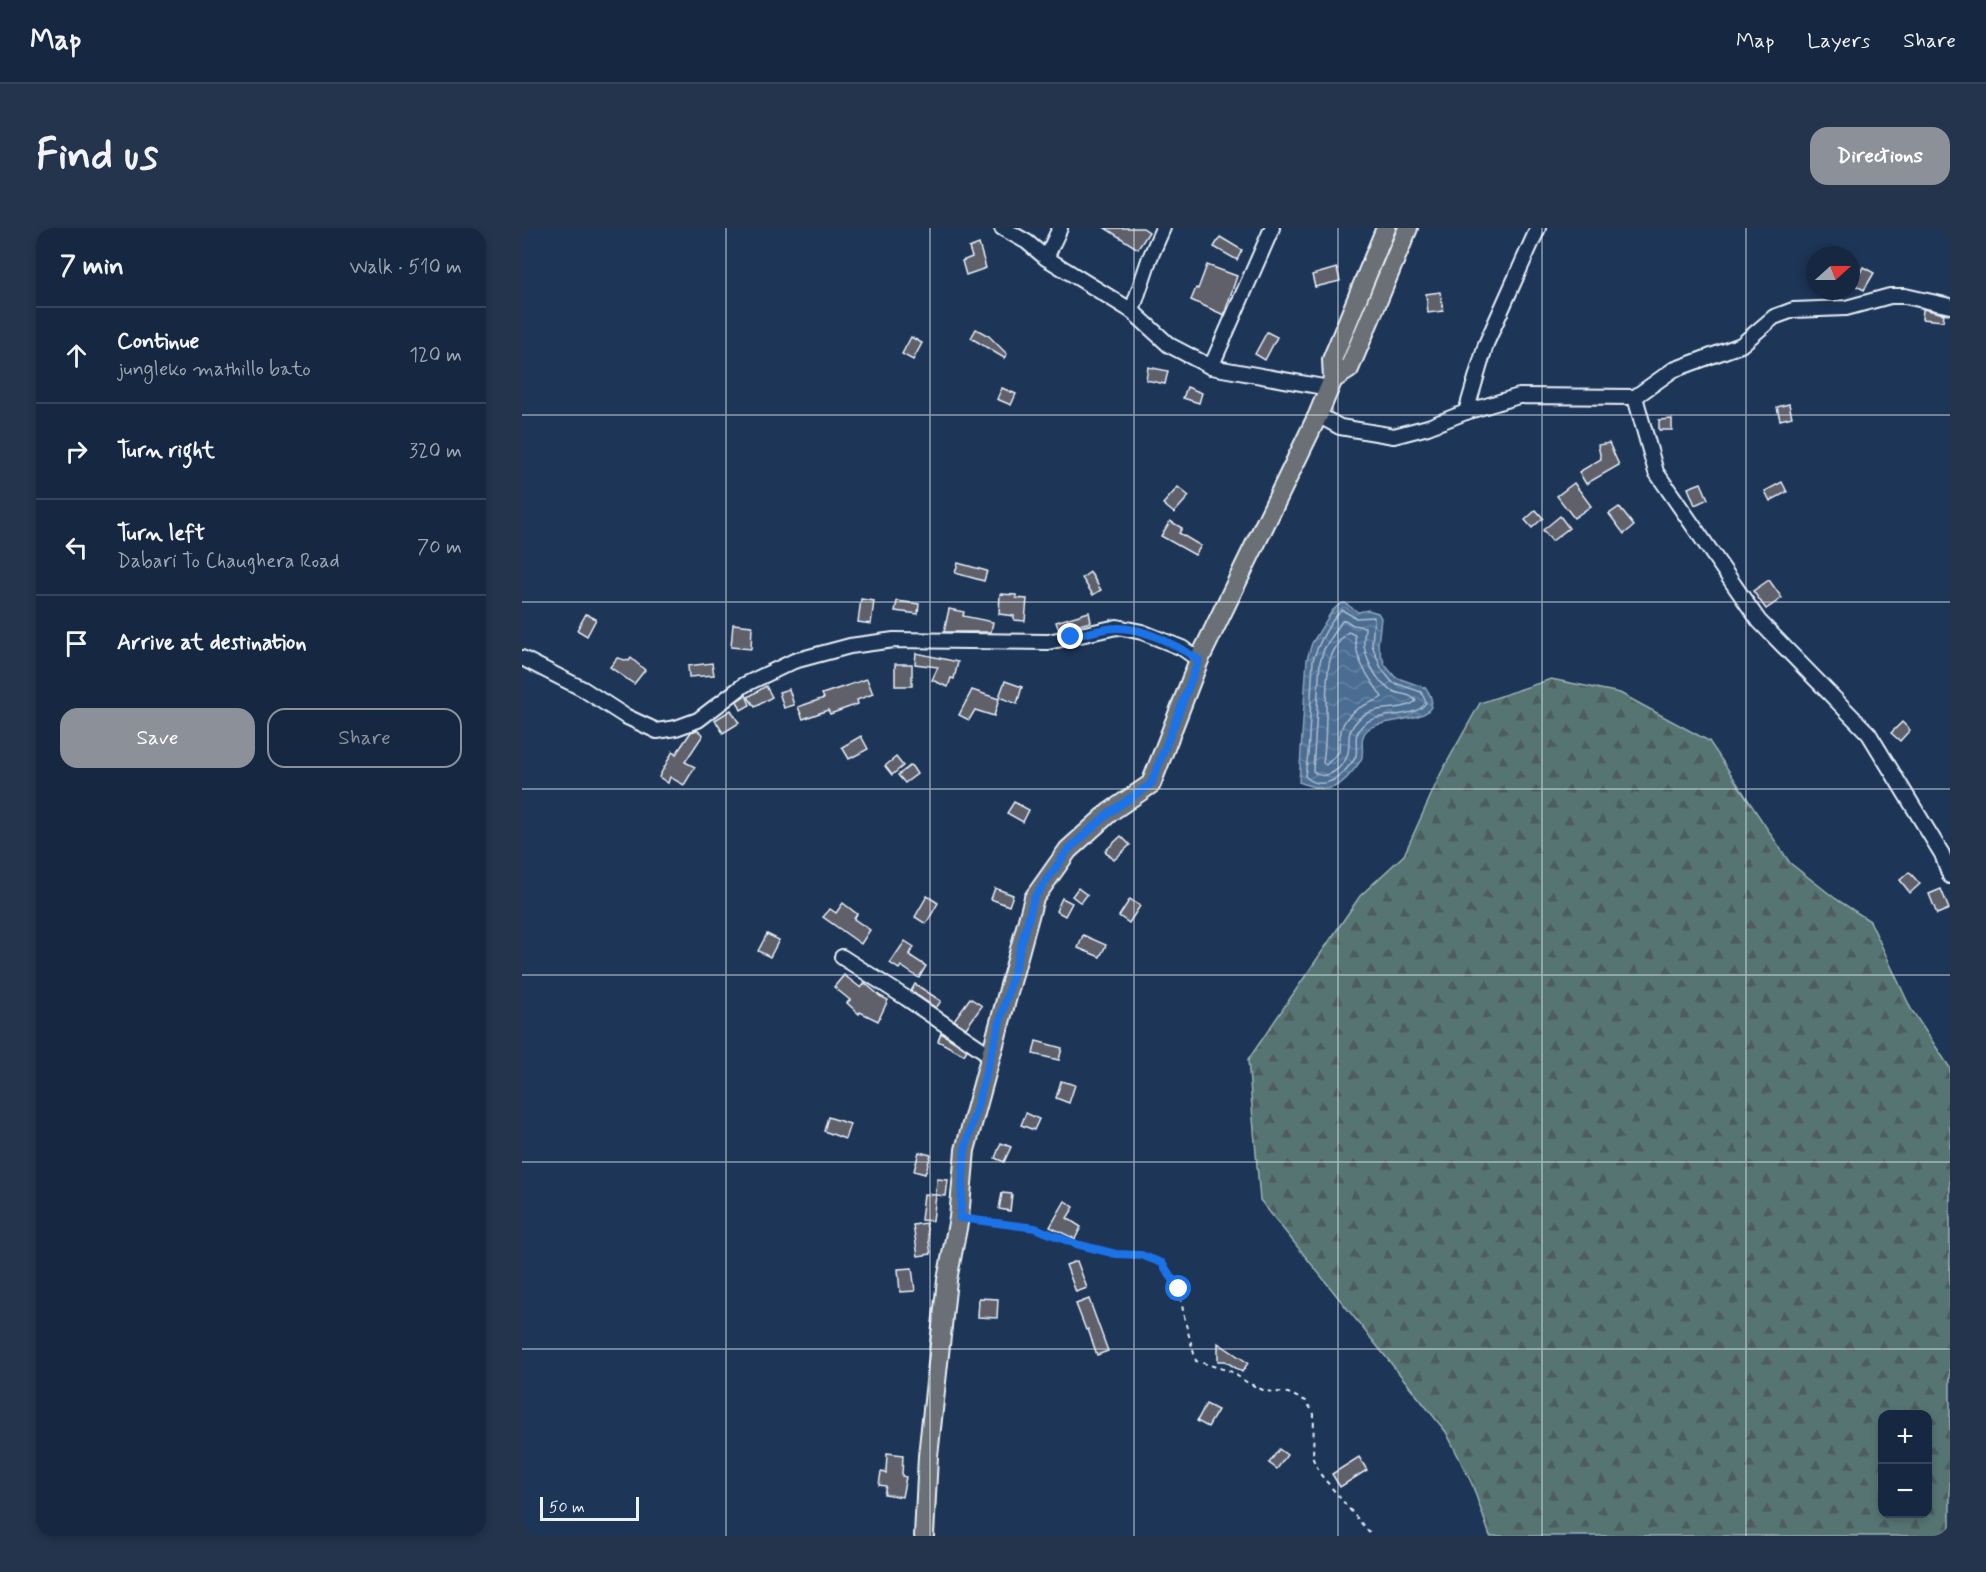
<!DOCTYPE html>
<meta charset="utf-8">
<style>
:root{--surface:#162841;--page:#23344c;--text:#f1f3f6;--muted:#9ea6b1;--line:#35445a;--accent:#8c9099}
body{margin:0;font-family:Mynerve,sans-serif;background:var(--page);color:var(--text)}
.controls{position:absolute;right:18px;bottom:18px;display:grid;overflow:hidden;border-radius:12px;box-shadow:0 3px 9px #0003}
.controls button{width:54px;height:54px;display:grid;place-items:center;padding:0;border:0;border-bottom:2px solid var(--line);background:var(--surface);color:var(--text);font:30px sans-serif}
.compass{position:absolute;left:1284px;top:18px;width:54px;height:54px;border-radius:50%;background:var(--surface);box-shadow:0 3px 9px #0003;rotate:69deg}
.scale{position:absolute;left:18px;bottom:15px;width:99px;box-sizing:border-box;padding-left:6px;border:3px solid #e8f1f8;border-top:0;font-size:16px;line-height:21px;white-space:nowrap;color:#e8f1f8;-webkit-text-stroke:4px #1d3557;paint-order:stroke}
.stop{position:absolute;width:18px;height:18px;margin:-14px;border:4px solid #1a73e8;border-radius:50%;background:#fff}
.stop.end{background:#1a73e8;border-color:#fff;box-shadow:0 2px 6px #0008}
.list{margin:0;padding:0;list-style:none}
h2{display:flex;justify-content:space-between;align-items:center;height:78px;margin:0;padding:0 24px;font-size:26px}
h2 small{font-size:20px;font-weight:400;color:var(--muted)}
.list li{display:grid;grid-template-columns:39px 1fr auto;gap:18px;align-items:center;box-sizing:border-box;height:96px;padding:0 24px;border-top:2px solid var(--line)}
.list b{display:block;font-size:22px;white-space:nowrap}
.list p{margin:0;font-size:20px;white-space:nowrap;color:var(--muted)}
.list em{font-size:20px;font-style:normal;color:var(--muted)}
.actions{display:flex;gap:12px;padding:18px 24px}
.actions a{flex:1;padding:14px 0;border:2px solid var(--accent);border-radius:18px;text-align:center;font-size:21px;color:var(--accent)}
.actions .main{background:var(--accent);color:#fff}
.icon{flex:none;width:33px;height:33px;fill:none;stroke:currentColor;stroke-width:2;stroke-linecap:round;stroke-linejoin:round}
.map{position:relative;flex:none;width:1428px;height:1308px;overflow:hidden;border-radius:18px}
header{display:flex;align-items:center;gap:36px;box-sizing:border-box;height:84px;padding:0 30px;background:var(--surface);border-bottom:2px solid var(--line)}
header strong{font-size:28px}
nav{display:flex;gap:33px;margin-inline-start:auto;font-size:21px}
.intro{display:flex;align-items:center;justify-content:space-between;box-sizing:border-box;height:144px;padding:0 36px}
h1{margin:0;font-size:42px}
.button{padding:15px 27px;border-radius:18px;background:var(--accent);color:#fff;font-size:21px;font-weight:700}
main{display:flex;gap:36px;padding:0 36px}
aside{flex:1;background:var(--surface);border-radius:18px;box-shadow:0 3px 9px #0003}
.map>svg:first-child{display:block}
.forest{fill:url(#forest-firs);stroke:#9fb2b5;stroke-width:1.5;fill-rule:evenodd}
.water{fill:url(#water-waves);stroke:#8aa2bb;stroke-width:1.5}
.lines{fill:none;stroke-linecap:round;stroke-linejoin:round}
.shore{stroke:#aabccf;stroke-width:1.5}
.building{fill:#61606b;stroke:#e8f1f8;stroke-width:1.5}
.minor-casing{stroke:#e8f1f8;stroke-width:18}
.major-casing{stroke:#e8f1f8;stroke-width:22}
.path{stroke:#e8f1f8;stroke-width:2;stroke-dasharray:4.5 4.5;stroke-linecap:butt}
.minor{stroke:#1d3557;stroke-width:14}
.major{stroke:#6b6f75;stroke-width:18}
.route{stroke:#1a73e8;stroke-width:8}
.grid{fill:none;stroke:#e8f1f8;stroke-width:1.5;stroke-opacity:0.55}
</style>
<header>
<strong>Map</strong>
<nav><a>Map</a><a>Layers</a><a>Share</a></nav>
</header>
<div class="intro"><h1>Find us</h1><a class="button">Directions</a></div>
<main>
<aside>
<h2>7 min<small>Walk · 510 m</small></h2>
<ul class="list">
<li><svg class="icon" aria-label="ahead" viewBox="0 0 24 24"><path d="M12 20V5M6 11l6-6 6 6"/></svg><div><b>Continue</b><p>jungleko mathillo bato</p></div><em>120 m</em></li>
<li><svg class="icon" aria-label="right" viewBox="0 0 24 24"><path d="M7 20v-9h11M14 6l5 5-5 5"/></svg><div><b>Turn right</b></div><em>320 m</em></li>
<li><svg class="icon" aria-label="left" viewBox="0 0 24 24"><path d="M17 20v-9H6M10 6l-5 5 5 5"/></svg><div><b>Turn left</b><p>Dabari To Chaughera Road</p></div><em>70 m</em></li>
<li><svg class="icon" aria-label="arrive" viewBox="0 0 24 24"><path d="M6 21V4h12l-3 4 3 4H6"/></svg><div><b>Arrive at destination</b></div></li>
</ul>
<div class="actions"><a class="main">Save</a><a>Share</a></div>
</aside>
<div class="map">
<svg width="1428" height="1308" viewBox="0 0 1428 1308">
<defs>
<pattern id="forest-firs" width="22" height="20" patternUnits="userSpaceOnUse" patternTransform="scale(1.5)"><rect width="22" height="20" fill="#567472"/><path d="M5 1l3.5 6h-7zM16 11l3.5 6h-7z" fill="#4d5c5c"/></pattern>
<pattern id="water-waves" width="16" height="10" patternUnits="userSpaceOnUse" patternTransform="scale(1.5)"><rect width="16" height="10" fill="#4c6d92"/><path d="M0 5q4-4 8 0t8 0" fill="none" stroke="#6682a2"/></pattern>
</defs>
<rect width="100%" height="100%" fill="#1d3557"/>
<filter id="ink" filterUnits="userSpaceOnUse"><feTurbulence type="fractalNoise" baseFrequency=".0167" numOctaves="2"/><feDisplacementMap in="SourceGraphic" scale="12" xChannelSelector="R" yChannelSelector="G"/><feConvolveMatrix kernelMatrix="1 2 1 2 8 2 1 2 1" color-interpolation-filters="sRGB"/></filter>
<g filter="url(#ink)">
<!-- forest -->
<path class="forest" d="M1029,451L1098,465L1187,513L1268,635L1314,671L1348,693L1389,781L1428,840V1308H968L950,1256L924,1204L738,972L726,832L838,668L882,627L919,545L958,475ZM1360,1186H1406V1286H1360Z"/>
<!-- water -->
<path class="water" d="M823,375L836,384L846,382L856,385L859,390L856,417L863,437L873,449L904,460C929,497 865,488 848,500C836,508 842,517 840,529C839,534 833,540 830,544C813,566 800,563 777,554L785,431L790,415L810,383L818,376Z"/>
<g class="lines">
<!-- shore -->
<g class="shore">
<path d="M820,382L834,390L852,389L850,417L859,440L870,454L899,464L904,474C896,492 856,482 841,497C830,508 836,515 834,528C833,532 828,536 826,539C815,554 797,562 783,548L786,526L791,432C795,419 809,390 820,382Z"/>
<path d="M823,392L831,397L843,399C843,405 841,411 842,418C845,434 856,458 873,464C881,467 889,466 894,473C878,486 850,474 834,494C823,508 829,511 826,525C823,539 803,555 791,543L798,434L802,421L820,393Z"/>
<path d="M826,404L833,407C834,436 846,447 860,469C855,473 848,474 843,477C820,487 817,502 817,524L804,537L801,535C806,503 802,467 807,436C809,425 818,411 826,404Z"/>
</g>
</g>
<!-- building -->
<g class="building">
<polygon points="583,0 621,0 627,4 616,21"/>
<polygon points="698,9 720,22 715,32 692,19"/>
<polygon points="457,16 464,40 444,47 440,33 450,29 447,20"/>
<polygon points="685,37 715,48 702,87 669,72 674,60 676,61"/>
<polygon points="1341,39 1352,45 1342,62 1329,55 1329,46 1337,47"/>
<polygon points="815,40 818,53 793,59 790,47"/>
<polygon points="918,64 921,83 906,85 904,66"/>
<polygon points="1401,81 1422,86 1421,93 1400,91"/>
<polygon points="454,101 467,108 485,126 482,130 449,110"/>
<polygon points="745,104 755,109 743,132 733,126"/>
<polygon points="389,109 400,115 391,132 380,126"/>
<polygon points="626,139 646,143 643,156 624,152"/>
<polygon points="665,159 680,165 677,175 661,170"/>
<polygon points="480,160 494,166 489,177 475,171"/>
<polygon points="1267,176 1270,189 1258,192 1255,179"/>
<polygon points="1150,191 1150,202 1137,202 1137,192"/>
<polygon points="1087,215 1097,237 1064,256 1057,244 1079,231 1076,217"/>
<polygon points="1260,254 1265,264 1248,273 1243,263"/>
<polygon points="1052,255 1069,278 1052,290 1035,268"/>
<polygon points="1179,255 1186,271 1173,277 1166,260"/>
<polygon points="656,259 667,268 652,285 641,276"/>
<polygon points="1097,279 1112,298 1102,306 1087,286"/>
<polygon points="1014,282 1021,290 1010,300 1003,292"/>
<polygon points="1038,288 1047,300 1030,313 1021,302"/>
<polygon points="648,293 660,300 657,305 679,318 673,327 639,308"/>
<polygon points="436,335 465,343 462,353 433,345"/>
<polygon points="568,344 579,362 571,367 560,350"/>
<polygon points="1247,352 1260,370 1244,381 1231,363"/>
<polygon points="478,366 494,367 494,370 505,371 503,393 492,392 492,388 477,386"/>
<polygon points="339,371 352,373 349,396 336,394"/>
<polygon points="375,373 397,376 396,386 373,383"/>
<polygon points="427,381 442,384 441,388 471,394 469,404 422,404"/>
<polygon points="567,384 569,394 537,402 534,394"/>
<polygon points="64,386 74,391 65,408 55,402"/>
<polygon points="211,396 230,398 229,421 209,419"/>
<polygon points="394,425 436,434 432,451 429,450 426,459 410,452 416,439 393,436"/>
<polygon points="95,430 107,433 109,430 123,442 112,456 88,439"/>
<polygon points="190,435 192,447 167,449 166,438"/>
<rect x="373" y="436" width="17" height="22"/>
<polygon points="345,451 351,466 335,472 336,476 308,486 306,482 281,491 276,479 302,470 300,466"/>
<polygon points="483,453 500,459 495,476 477,469"/>
<polygon points="244,458 250,469 233,479 226,469"/>
<polygon points="267,461 272,477 262,480 257,464"/>
<polygon points="450,462 477,471 472,488 453,482 447,492 437,487"/>
<polygon points="224,467 228,477 219,482 215,473"/>
<polygon points="209,482 217,495 201,505 193,492"/>
<polygon points="1380,494 1388,502 1378,513 1369,505"/>
<polygon points="175,502 181,507 163,534 173,539 162,557 148,549 146,555 137,549 151,523 154,526 169,504"/>
<polygon points="339,508 346,521 327,531 320,519"/>
<polygon points="374,529 381,538 370,547 363,538"/>
<polygon points="389,537 395,546 383,555 376,547"/>
<polygon points="492,574 507,582 501,594 485,585"/>
<polygon points="599,608 608,617 592,632 583,623"/>
<polygon points="1387,644 1398,656 1388,665 1378,652"/>
<polygon points="473,660 491,667 487,678 469,671"/>
<polygon points="556,660 565,667 559,675 550,668"/>
<polygon points="1419,661 1427,681 1415,686 1407,666"/>
<polygon points="405,668 416,675 404,696 393,689"/>
<polygon points="540,670 550,675 543,688 534,683"/>
<polygon points="608,671 618,678 607,695 597,688"/>
<polygon points="321,675 335,686 332,691 348,702 339,716 301,689 308,681 314,685"/>
<polygon points="245,706 257,712 248,729 236,723"/>
<polygon points="561,707 584,717 578,729 556,720"/>
<polygon points="383,713 392,719 387,727 404,738 397,750 379,738 377,741 368,735"/>
<polygon points="322,747 339,760 343,755 358,768 366,772 356,793 338,784 337,786 325,775 328,772 312,759"/>
<polygon points="393,756 419,773 414,780 389,763"/>
<polygon points="448,770 460,778 444,800 432,792"/>
<polygon points="419,805 445,822 442,827 416,813"/>
<polygon points="514,813 540,820 537,832 511,826"/>
<polygon points="539,853 553,857 547,875 534,870"/>
<polygon points="504,885 517,891 512,902 499,897"/>
<polygon points="306,889 328,896 323,911 302,903"/>
<polygon points="479,915 489,919 482,934 473,930"/>
<polygon points="397,924 409,927 403,946 392,943"/>
<polygon points="415,951 426,952 424,968 414,967"/>
<polygon points="480,965 490,966 488,983 477,981"/>
<polygon points="402,966 414,967 411,993 399,992"/>
<polygon points="543,973 552,979 545,990 559,999 553,1011 528,999"/>
<polygon points="404,995 409,1026 396,1028 391,997"/>
<polygon points="555,1033 565,1060 554,1064 544,1037"/>
<polygon points="390,1040 393,1063 378,1064 376,1041"/>
<polygon points="457,1070 476,1071 475,1090 456,1089"/>
<polygon points="567,1071 586,1123 575,1127 566,1101 564,1102 554,1076"/>
<polygon points="696,1115 726,1135 720,1144 703,1133 696,1133"/>
<polygon points="684,1176 696,1182 686,1199 675,1193"/>
<polygon points="757,1221 765,1227 755,1241 747,1235"/>
<polygon points="365,1225 381,1227 380,1248 384,1249 380,1269 362,1266 364,1258 357,1257 359,1244 364,1245"/>
<polygon points="837,1229 845,1242 818,1259 810,1246"/>
</g>
<g class="lines">
<!-- minor casing -->
<g class="minor-casing">
<g id="minor">
<polyline points="480,0 505,14 524,30 610,83 647,117 689,139 807,160"/>
<polyline points="524,30 538,0"/>
<polyline points="610,83 627,32 641,0"/>
<polyline points="689,139 750,0"/>
<polyline points="1113,169 1134,244 1237,393 1347,506 1420,626 1428,648"/>
<polyline points="944,184 964,116 1016,0"/>
<polyline points="796,187 818,199 872,208 906,199 944,184 997,168 1113,169 1151,142 1219,117 1252,89 1271,82 1324,80 1368,68 1383,68 1428,78"/>
<polyline points="0,430 61,461 103,488 135,503 154,500 176,492 222,457 272,433 328,418 372,412 526,414 595,399 620,404 660,420 677,432"/>
<polyline points="320,729 384,770 468,827"/>
</g>
</g>
<!-- major casing -->
<g class="major-casing">
<g id="major">
<polyline points="811,151 827,141 886,0"/>
<polyline points="402,1308 406,1228 425,1052 437,990 443,922 512,670 546,622 588,584 629,556 677,432 796,187 811,151 810,132 864,0"/>
</g>
</g>
<!-- path -->
<polyline class="path" points="452,992 513,1000 554,1016 594,1026 619,1027 640,1035 657,1061 663,1093 674,1133 708,1143 726,1155 743,1163 766,1165 784,1173 792,1186 791,1231 799,1247 850,1308"/>
<!-- minor -->
<use href="#minor" class="minor"/>
<!-- major -->
<use href="#major" class="major"/>
</g>
</g>
<g class="lines" filter="url(#ink)">
<!-- route -->
<path class="route" d="M549,409C564,406 580,400 595,400C621,399 656,418 677,432L629,556L588,584L546,622L512,670L443,922L438,990L513,1000L554,1016L594,1026L619,1027L640,1035L657,1061"/>
</g>
<!-- grid -->
<path class="grid" d="M204,0V1308M408,0V1308M612,0V1308M816,0V1308M1020,0V1308M1224,0V1308M0,187H1428M0,374H1428M0,561H1428M0,747H1428M0,934H1428M0,1121H1428"/>
</svg>
<div class="controls">
<button>+</button>
<button>−</button>
</div>
<svg class="compass" viewBox="-18 -18 36 36"><path d="M0-13l5 13h-10z" fill="#e53935"/><path d="M0 13l5-13h-10z" fill="#9ea6b1"/></svg>
<div class="scale">50 m</div>
<div class="stop" style="left:657px;top:1061px"></div>
<div class="stop end" style="left:549px;top:409px"></div>
</div>
</main>
